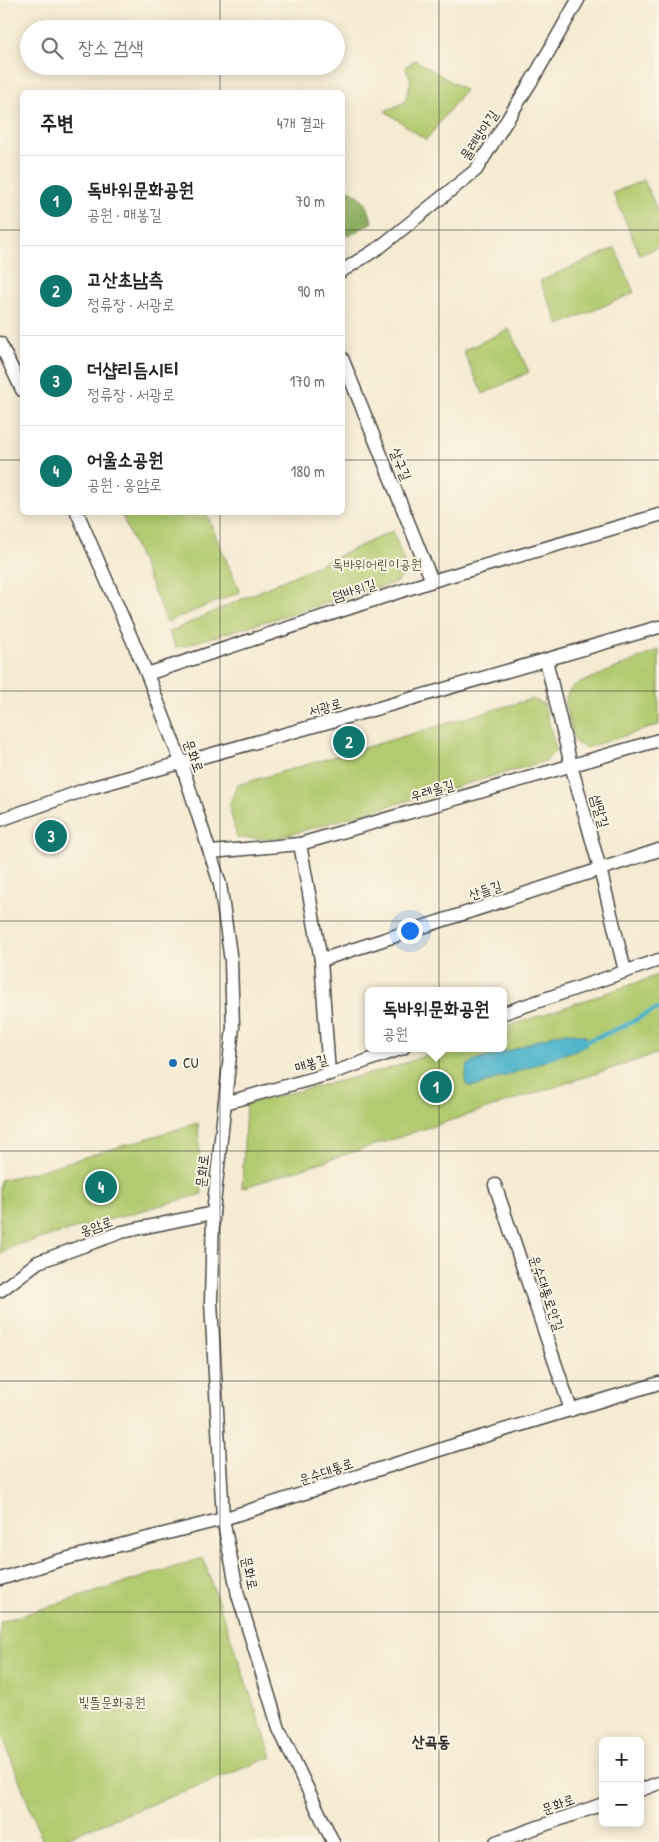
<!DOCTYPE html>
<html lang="ko">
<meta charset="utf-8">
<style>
:root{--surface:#fff;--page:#f6f6f6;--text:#222;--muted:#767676;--line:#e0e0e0;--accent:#0f766e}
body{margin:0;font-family:"Patrick Hand","Poor Story",sans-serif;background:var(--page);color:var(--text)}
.controls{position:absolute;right:15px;bottom:15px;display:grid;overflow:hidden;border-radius:8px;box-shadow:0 2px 12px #0003}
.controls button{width:45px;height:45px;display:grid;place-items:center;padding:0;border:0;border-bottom:1px solid var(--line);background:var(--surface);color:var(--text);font:25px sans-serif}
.you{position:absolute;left:409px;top:930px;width:18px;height:18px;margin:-12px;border:4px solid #fff;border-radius:50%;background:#1a73e8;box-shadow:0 0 0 8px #1a73e833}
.badge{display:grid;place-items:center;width:32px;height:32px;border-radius:50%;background:var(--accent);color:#fff;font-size:16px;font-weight:700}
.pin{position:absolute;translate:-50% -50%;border:2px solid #fff;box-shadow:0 1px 5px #0006}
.popup{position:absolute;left:365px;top:987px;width:142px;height:65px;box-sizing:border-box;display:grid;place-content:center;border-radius:8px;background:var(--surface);filter:drop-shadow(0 1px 4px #0005);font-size:16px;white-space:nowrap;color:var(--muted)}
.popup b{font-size:19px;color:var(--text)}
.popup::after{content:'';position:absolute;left:50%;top:100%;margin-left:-10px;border:10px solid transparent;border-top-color:var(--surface)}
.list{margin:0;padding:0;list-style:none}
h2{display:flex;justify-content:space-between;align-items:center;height:65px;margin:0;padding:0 20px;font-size:21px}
h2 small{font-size:16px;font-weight:400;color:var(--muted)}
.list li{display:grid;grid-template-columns:32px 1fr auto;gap:15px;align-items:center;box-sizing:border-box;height:90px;padding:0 20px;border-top:1px solid var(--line)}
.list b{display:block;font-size:19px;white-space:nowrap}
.list p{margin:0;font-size:16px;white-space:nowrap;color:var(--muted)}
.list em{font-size:16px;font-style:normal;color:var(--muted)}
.icon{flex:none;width:28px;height:28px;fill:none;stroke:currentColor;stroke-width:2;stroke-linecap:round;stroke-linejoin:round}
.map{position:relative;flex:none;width:659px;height:1842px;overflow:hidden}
.search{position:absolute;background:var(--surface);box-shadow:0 2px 12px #0003;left:20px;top:20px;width:325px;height:55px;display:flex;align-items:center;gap:12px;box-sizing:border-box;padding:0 18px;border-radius:28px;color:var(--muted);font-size:19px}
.panel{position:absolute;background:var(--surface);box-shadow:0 2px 12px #0003;left:20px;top:90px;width:325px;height:425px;border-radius:8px}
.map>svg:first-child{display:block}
.green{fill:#b2ca6f;stroke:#6e7a4d}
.forest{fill:#8dae62;stroke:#5c6c46}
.water{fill:#4cb4cb;stroke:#3c707b}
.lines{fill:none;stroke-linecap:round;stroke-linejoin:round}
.stream{stroke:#4cb4cb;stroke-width:4.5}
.minor-casing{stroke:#494844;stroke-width:15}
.minor{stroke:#fff;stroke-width:12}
.grid{fill:none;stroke:#2b2b2b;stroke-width:1;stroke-opacity:0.55}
.poi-dot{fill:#1f6fb2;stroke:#fcf5e5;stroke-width:2}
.labels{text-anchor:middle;stroke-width:4;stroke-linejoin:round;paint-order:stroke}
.street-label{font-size:14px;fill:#2b2b2b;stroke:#fcf5e5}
.park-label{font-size:14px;fill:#545b3f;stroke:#fcf5e5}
.poi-label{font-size:14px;fill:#2b2b2b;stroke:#fcf5e5;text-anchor:start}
.quarter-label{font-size:16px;font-weight:bold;fill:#2b2b2b;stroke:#fcf5e5}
</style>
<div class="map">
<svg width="659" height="1842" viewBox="0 0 659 1842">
<rect width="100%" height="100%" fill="#fcf5e5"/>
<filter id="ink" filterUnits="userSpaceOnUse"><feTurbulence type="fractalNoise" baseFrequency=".02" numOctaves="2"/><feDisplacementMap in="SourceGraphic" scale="10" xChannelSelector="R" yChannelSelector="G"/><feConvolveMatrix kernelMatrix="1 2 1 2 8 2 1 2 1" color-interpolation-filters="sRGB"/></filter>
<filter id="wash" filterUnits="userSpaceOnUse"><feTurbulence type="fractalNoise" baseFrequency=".0096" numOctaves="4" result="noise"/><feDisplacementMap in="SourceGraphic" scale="20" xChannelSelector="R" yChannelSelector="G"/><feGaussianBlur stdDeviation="1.12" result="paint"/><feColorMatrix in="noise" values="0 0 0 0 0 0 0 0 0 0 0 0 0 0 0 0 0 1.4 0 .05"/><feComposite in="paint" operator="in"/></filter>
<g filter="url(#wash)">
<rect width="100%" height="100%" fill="#f5ead2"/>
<!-- green -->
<g class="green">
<polygon points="415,60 465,90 426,140 385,111 405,102 411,80 405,67"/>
<polygon points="644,180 659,215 659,247 640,255 613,193"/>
<polygon points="615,248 634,293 559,325 540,281"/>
<polygon points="509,329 529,372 483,394 463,351"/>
<polygon points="129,512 206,513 240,592 167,622 122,516"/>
<polygon points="393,531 407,571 397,582 176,648 169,632"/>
<polygon points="659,650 659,725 586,748 575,742 564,702 567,695 573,686"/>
<polygon points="531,699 544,704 556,750 546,761 274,839 237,838 229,805 237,785"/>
<polygon points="659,975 659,1053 242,1188 246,1104 388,1069 447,1048 504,1048 504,1028"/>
<polygon points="198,1123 202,1194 10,1247 0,1255 0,1180 35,1172"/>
<polygon points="203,1558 272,1757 55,1842 43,1842 0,1730 0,1622"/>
</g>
<!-- forest -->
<path class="forest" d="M342,187C362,195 368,202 372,222L349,236L343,234Z"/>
<!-- water -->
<polygon class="water" points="560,1033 574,1033 586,1036 586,1046 478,1086 467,1086 465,1081 467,1066 474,1061 518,1048 532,1042"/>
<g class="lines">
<!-- stream -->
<path class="stream" d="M586,1041C601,1036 616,1030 630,1023C641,1018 648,1011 659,1009"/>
</g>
</g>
<g filter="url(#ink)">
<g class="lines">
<!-- minor casing -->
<g class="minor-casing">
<g id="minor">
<polyline points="342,271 380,247 476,170 537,72 578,0"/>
<polyline points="0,343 22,390"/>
<polyline points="342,358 432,581"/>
<polyline points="77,512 147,674 181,762 220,884 231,961 233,1027 213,1213 211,1302 223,1519 238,1595 279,1729 333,1842"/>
<polyline points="546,660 571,765 600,869 625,971"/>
<polyline points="147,674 432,581 659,515"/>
<polyline points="0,820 90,788 379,708 659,627"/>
<polyline points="300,844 321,960 329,1074"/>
<polyline points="211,852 300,844 659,740"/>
<polyline points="321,960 659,850"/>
<polyline points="504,1013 659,960"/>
<polyline points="225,1103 329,1074 403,1048"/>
<polyline points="495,1185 571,1410"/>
<polyline points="0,1291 38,1262 122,1232 213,1213"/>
<polyline points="0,1579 57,1561 223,1519 461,1443 659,1383"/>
<polyline points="640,1790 659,1783"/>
<polyline points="496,1842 603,1804"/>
</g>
</g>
<!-- minor -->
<use href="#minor" class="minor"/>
</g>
</g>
<!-- grid -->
<path class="grid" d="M220,0V29M439,0V1842M220,66V92M0,230H22M342,230H659M0,460H22M342,460H659M220,512V1842M0,691H659M0,921H659M0,1151H659M0,1381H659M0,1612H659"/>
<!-- markers -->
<circle class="poi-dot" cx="173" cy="1063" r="5"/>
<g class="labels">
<!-- street labels -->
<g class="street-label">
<text transform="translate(479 135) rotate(-57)" y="5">물레방아길</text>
<text transform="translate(401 464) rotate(68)" y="5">살구길</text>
<text transform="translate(354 590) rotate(-18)" y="5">덤바위길</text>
<text transform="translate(325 707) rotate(-15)" y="5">서광로</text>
<text transform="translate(194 756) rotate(70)" y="5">문화로</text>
<text transform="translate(432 790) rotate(-16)" y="5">우레울길</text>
<text transform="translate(600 811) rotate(74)" y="5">샘말길</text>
<text transform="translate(485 890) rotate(-18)" y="5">산들길</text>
<text transform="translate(311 1063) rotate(-16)" y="5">매봉길</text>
<text transform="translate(202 1171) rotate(-84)" y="5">문화로</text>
<text transform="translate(96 1226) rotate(-19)" y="5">옹암로</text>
<text transform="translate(547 1293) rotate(71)" y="5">운수대통로안길</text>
<text transform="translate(326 1471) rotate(-18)" y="5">운수대통로</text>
<text transform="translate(250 1573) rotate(78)" y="5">문화로</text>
<text transform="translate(558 1804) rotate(-20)" y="5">문화로</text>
</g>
<!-- park labels -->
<g class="park-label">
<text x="377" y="569">독바위어린이공원</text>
<text x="112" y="1707">빛뜰문화공원</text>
</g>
<!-- poi labels -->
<g class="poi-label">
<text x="183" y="1068">CU</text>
</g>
<!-- quarter labels -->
<g class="quarter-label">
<text x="431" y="1747">산곡동</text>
</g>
</g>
</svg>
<div class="controls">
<button>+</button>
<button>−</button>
</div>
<div class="you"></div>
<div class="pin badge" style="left:436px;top:1087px">1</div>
<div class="popup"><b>독바위문화공원</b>공원</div>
<div class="pin badge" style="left:349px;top:742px">2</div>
<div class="pin badge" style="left:51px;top:836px">3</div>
<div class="pin badge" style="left:101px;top:1187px">4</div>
<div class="search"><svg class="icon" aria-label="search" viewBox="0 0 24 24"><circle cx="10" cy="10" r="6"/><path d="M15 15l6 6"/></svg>장소 검색</div>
<section class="panel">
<h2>주변<small>4개 결과</small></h2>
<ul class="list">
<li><span class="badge">1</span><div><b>독바위문화공원</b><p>공원 · 매봉길</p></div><em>70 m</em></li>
<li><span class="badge">2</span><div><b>고산초남측</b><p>정류장 · 서광로</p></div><em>90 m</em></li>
<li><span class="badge">3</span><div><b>더샵리듬시티</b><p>정류장 · 서광로</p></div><em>170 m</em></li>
<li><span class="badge">4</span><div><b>어울소공원</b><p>공원 · 옹암로</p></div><em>180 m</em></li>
</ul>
</section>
</div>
